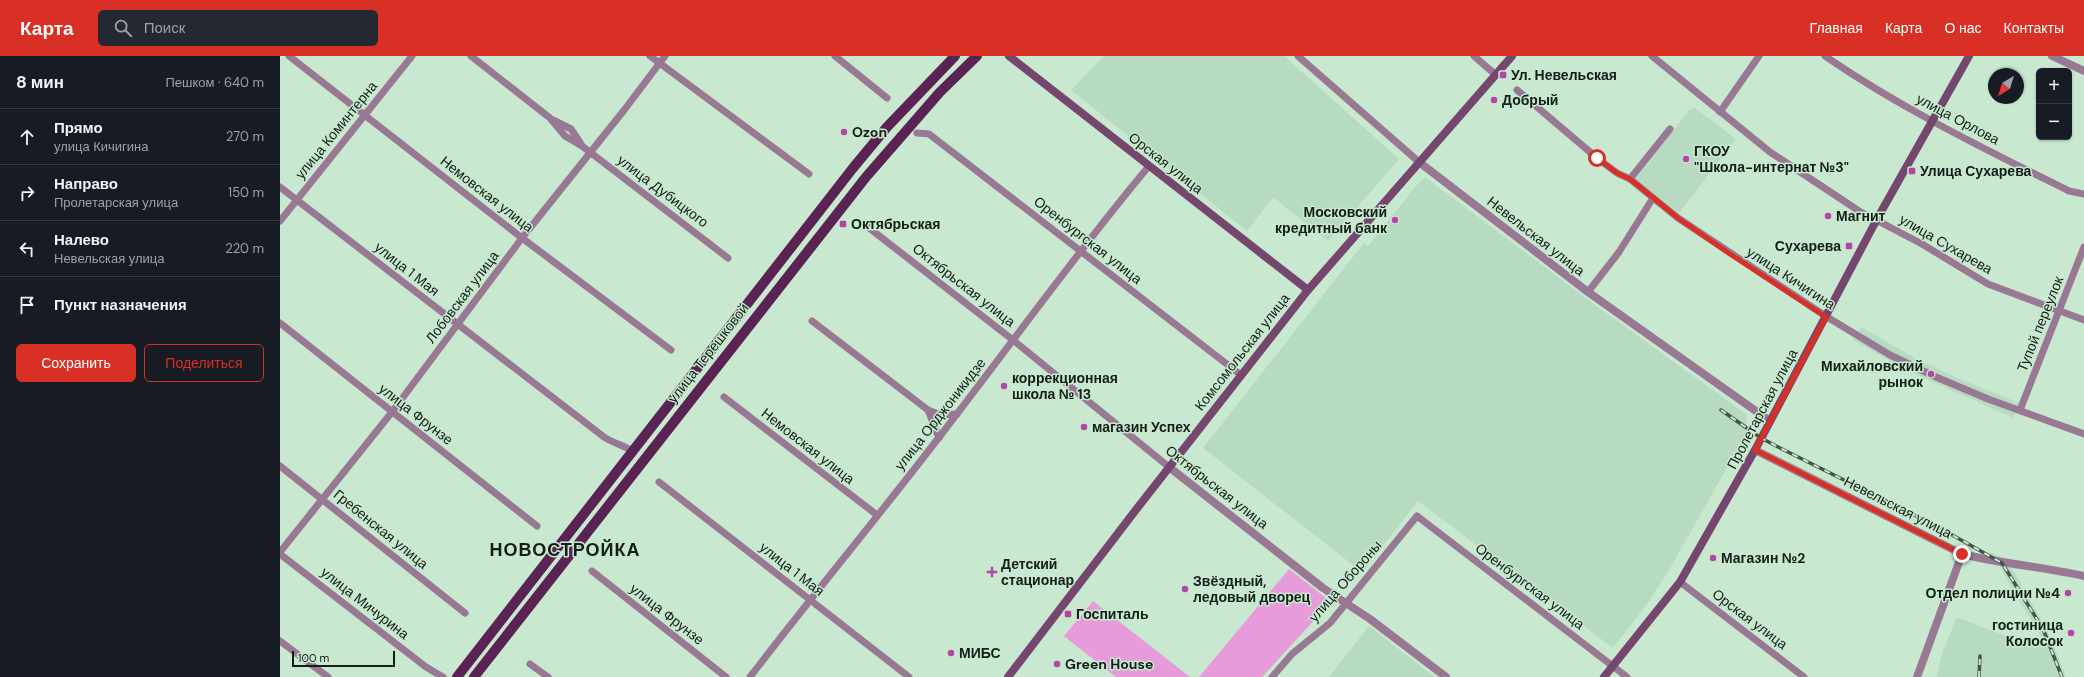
<!DOCTYPE html>
<html lang="ru">
<meta charset="utf-8">
<style>
:root{--surface:#171b24;--page:#242831;--text:#f1f3f6;--muted:#9ea1a6;--line:#363941;--accent:#d93025}
body{margin:0;font-family:"DM Sans",sans-serif;background:var(--page);color:var(--text)}
.controls{position:absolute;right:12px;top:12px;display:grid;overflow:hidden;border-radius:6px;box-shadow:0 1px 3px #0004}
.controls button{width:36px;height:36px;display:grid;place-items:center;padding:0;border:0;border-bottom:1px solid var(--line);background:var(--surface);color:var(--text);font:20px sans-serif}
.compass{position:absolute;left:1708px;top:12px;width:36px;height:36px;border-radius:50%;background:var(--surface);box-shadow:0 1px 3px #0004;rotate:218deg}
.scale{position:absolute;left:12px;bottom:10px;width:103px;box-sizing:border-box;padding-left:4px;border:2px solid #121e16;border-top:0;font-size:11px;line-height:14px;white-space:nowrap;color:#121e16;-webkit-text-stroke:3px #c8e8d0;paint-order:stroke}
.stop{position:absolute;width:12px;height:12px;margin:-9px;border:3px solid #d93025;border-radius:50%;background:#fff}
.stop.end{background:#d93025;border-color:#fff;box-shadow:0 1px 4px #0008}
.list{margin:0;padding:0;list-style:none}
h2{display:flex;justify-content:space-between;align-items:center;height:52px;margin:0;padding:0 16px;font-size:17px}
h2 small{font-size:13px;font-weight:400;color:var(--muted)}
.list li{display:grid;grid-template-columns:26px 1fr auto;gap:12px;align-items:center;box-sizing:border-box;height:56px;padding:0 16px;border-top:1px solid var(--line)}
.list b{display:block;font-size:15px;white-space:nowrap}
.list p{margin:0;font-size:13px;white-space:nowrap;color:var(--muted)}
.list em{font-size:13px;font-style:normal;color:var(--muted)}
.actions{display:flex;gap:8px;padding:12px 16px}
.actions a{flex:1;padding:9px 0;border:1px solid var(--accent);border-radius:6px;text-align:center;font-size:14px;color:var(--accent)}
.actions .main{background:var(--accent);color:#fff}
.icon{flex:none;width:22px;height:22px;fill:none;stroke:currentColor;stroke-width:2;stroke-linecap:round;stroke-linejoin:round}
.map{position:relative;flex:none;width:1804px;height:621px;overflow:hidden}
header{display:flex;align-items:center;gap:24px;box-sizing:border-box;height:56px;padding:0 20px;background:var(--accent);color:#fff}
header strong{font-size:19px}
nav{display:flex;gap:22px;margin-inline-start:auto;font-size:14px}
.search{width:280px;height:36px;background:var(--page);display:flex;align-items:center;gap:10px;box-sizing:border-box;padding:0 14px;border-radius:6px;color:var(--muted);font-size:15px}
main{display:flex}
aside{flex:1;background:var(--surface)}
.map>svg:first-child{display:block}
.built{fill:#b6dbc0}
.green{fill:#e79bda}
.lines{fill:none;stroke-linecap:round;stroke-linejoin:round}
.minor{stroke:#997893;stroke-width:7}
.tertiary{stroke:#997893;stroke-width:8}
.secondary{stroke:#76476e;stroke-width:8}
.primary{stroke:#5b2354;stroke-width:10}
.rail-casing{stroke:#445649;stroke-width:3.5}
.rail{stroke:#c8e8d0;stroke-width:2;stroke-dasharray:6;stroke-linecap:butt}
.route{stroke:#d93025;stroke-width:5}
.poi-dot{fill:#b346a5;stroke:#c8e8d0;stroke-width:1.5}
.labels{text-anchor:middle;stroke-width:3;stroke-linejoin:round;paint-order:stroke}
.poi-label{font-size:14px;font-weight:bold;fill:#121e16;stroke:#c8e8d0;text-anchor:start}
.street-label{font-size:14px;fill:#121e16;stroke:#c8e8d0}
.district-label{font-size:18px;font-weight:bold;letter-spacing:1px;fill:#121e16;stroke:#c8e8d0}
</style>
<header>
<strong>Карта</strong>
<div class="search"><svg class="icon" aria-label="search" viewBox="0 0 24 24"><circle cx="10" cy="10" r="6"/><path d="M15 15l6 6"/></svg>Поиск</div>
<nav><a>Главная</a><a>Карта</a><a>О нас</a><a>Контакты</a></nav>
</header>
<main>
<aside>
<h2>8 мин<small>Пешком · 640 m</small></h2>
<ul class="list">
<li><svg class="icon" aria-label="ahead" viewBox="0 0 24 24"><path d="M12 20V5M6 11l6-6 6 6"/></svg><div><b>Прямо</b><p>улица Кичигина</p></div><em>270 m</em></li>
<li><svg class="icon" aria-label="right" viewBox="0 0 24 24"><path d="M7 20v-9h11M14 6l5 5-5 5"/></svg><div><b>Направо</b><p>Пролетарская улица</p></div><em>150 m</em></li>
<li><svg class="icon" aria-label="left" viewBox="0 0 24 24"><path d="M17 20v-9H6M10 6l-5 5 5 5"/></svg><div><b>Налево</b><p>Невельская улица</p></div><em>220 m</em></li>
<li><svg class="icon" aria-label="arrive" viewBox="0 0 24 24"><path d="M6 21V4h12l-3 4 3 4H6"/></svg><div><b>Пункт назначения</b></div></li>
</ul>
<div class="actions"><a class="main">Сохранить</a><a>Поделиться</a></div>
</aside>
<div class="map">
<svg width="1804" height="621" viewBox="0 0 1804 621">
<rect width="100%" height="100%" fill="#c8e8d0"/>
<!-- built -->
<g class="built">
<polygon points="824,0 1004,0 1119,103 1048,185 993,141 967,175 791,34"/>
<polygon points="1415,52 1456,83 1399,157 1356,123 1410,53"/>
<polygon points="1145,121 1311,246 1467,359 1466,378 1392,509 1370,544 1333,592 1138,445 1082,516 923,392 1084,187 1088,190 1136,130"/>
<polygon points="1581,271 1633,301 1675,321 1739,347 1734,362 1626,314 1573,284"/>
<polygon points="1710,496 1723,502 1734,516 1769,578 1786,621 1657,621 1662,597 1677,561 1755,592 1761,581 1720,511 1715,504 1708,501"/>
<polygon points="1089,570 1154,621 1049,621"/>
</g>
<!-- green -->
<g class="green">
<polygon points="1009,513 1051,546 982,621 919,621"/>
<polygon points="813,545 910,621 836,621 784,580"/>
</g>
<g class="lines">
<!-- minor -->
<g class="minor">
<polyline points="9,0 242,182 391,294"/>
<polyline points="191,0 270,62 285,80 302,90 448,202"/>
<polyline points="370,0 529,118"/>
<polyline points="555,0 607,42"/>
<polyline points="1018,0 1139,106"/>
<polyline points="1194,0 1216,19"/>
<polyline points="1372,0 1490,96 1579,155 1642,188 1708,228 1804,264"/>
<path d="M1545,0C1622,53 1705,93 1789,135L1804,138"/>
<polyline points="1237,34 1317,102 1337,117 1350,123 1398,162 1547,261 1610,299 1656,321 1708,343 1804,378"/>
<polyline points="1440,56 1479,0"/>
<polyline points="273,64 291,73 301,88"/>
<polyline points="637,77 649,78 961,319"/>
<polyline points="1350,123 1390,73"/>
<path d="M0,131L324,381C334,388 343,388 353,396"/>
<polyline points="0,165 132,0"/>
<polyline points="584,168 733,284 889,411"/>
<polyline points="1308,236 1339,196 1373,142"/>
<polyline points="532,265 648,354 661,359 677,358"/>
<polyline points="0,267 257,470"/>
<polyline points="444,341 597,459"/>
<polyline points="648,354 659,382"/>
<polyline points="1740,354 1804,191"/>
<polyline points="0,410 185,557"/>
<polyline points="379,426 629,621"/>
<polyline points="0,496 112,356 242,182 345,53 385,0"/>
<polyline points="0,498 146,611 163,621"/>
<polyline points="312,515 446,621"/>
<polyline points="1400,526 1524,621"/>
<polyline points="0,585 48,621"/>
<polyline points="250,608 268,621"/>
<path d="M470,621C532,540 598,461 660,380C730,290 796,197 869,110"/>
<polyline points="992,621 1012,598 1050,567 1137,460 1347,621"/>
</g>
<!-- tertiary -->
<g class="tertiary">
<polyline points="1772,0 1804,15"/>
<polyline points="1139,106 1308,236 1490,365"/>
<path d="M1475,394L1682,498C1722,508 1764,511 1804,520"/>
<polyline points="889,411 1043,532 1090,563 1166,621"/>
<polyline points="1637,621 1682,498"/>
</g>
<!-- secondary -->
<g class="secondary">
<polyline points="729,0 1028,234"/>
<polyline points="728,621 855,455 1028,234 1232,0"/>
<polyline points="1324,621 1400,526 1475,394 1597,163 1689,0"/>
</g>
<!-- primary -->
<g class="primary">
<polyline points="177,621 573,112 607,71 675,0"/>
<polyline points="194,621 586,121 660,36 697,0"/>
</g>
<!-- rail casing -->
<g class="rail-casing">
<g id="rail">
<polyline points="1441,354 1481,382 1500,392 1658,471 1722,507 1763,573 1782,621"/>
<polyline points="1699,621 1700,600"/>
</g>
</g>
<!-- rail -->
<use href="#rail" class="rail"/>
</g>
<g class="lines">
<!-- route -->
<polyline class="route" points="1317,102 1337,117 1350,123 1398,162 1450,198 1546,261 1475,394 1682,498"/>
</g>
<!-- markers -->
<g class="poi-dot">
<rect x="1219" y="15" width="8" height="8" rx="2"/>
<circle cx="1214" cy="44" r="4"/>
<circle cx="564" cy="76" r="4"/>
<circle cx="1406" cy="103" r="4"/>
<rect x="1628" y="111" width="8" height="8" rx="2"/>
<circle cx="1548" cy="160" r="4"/>
<circle cx="1115" cy="164" r="4"/>
<rect x="559" y="164" width="8" height="8" rx="2"/>
<rect x="1565" y="186" width="8" height="8" rx="2"/>
<circle cx="1651" cy="318" r="4"/>
<circle cx="724" cy="330" r="4"/>
<circle cx="804" cy="371" r="4"/>
<circle cx="1433" cy="502" r="4"/>
<path d="M710 510h4v4h4v4h-4v4h-4v-4h-4v-4h4z"/>
<circle cx="905" cy="533" r="4"/>
<circle cx="1788" cy="537" r="4"/>
<rect x="784" y="554" width="8" height="8" rx="2"/>
<circle cx="1791" cy="577" r="4"/>
<circle cx="671" cy="597" r="4"/>
<circle cx="777" cy="608" r="4"/>
</g>
<g class="labels">
<!-- poi labels -->
<g class="poi-label">
<text x="1231" y="24">Ул. Невельская</text>
<text x="1222" y="49">Добрый</text>
<text x="572" y="81">Ozon</text>
<text x="1414" y="100">ГКОУ<tspan x="1414" dy="16">"Школа-интернат №3"</tspan></text>
<text x="1640" y="120">Улица Сухарева</text>
<text x="1107" y="161" text-anchor="end">Московский<tspan x="1107" dy="16">кредитный банк</tspan></text>
<text x="1556" y="165">Магнит</text>
<text x="571" y="173">Октябрьская</text>
<text x="1561" y="195" text-anchor="end">Сухарева</text>
<text x="1643" y="315" text-anchor="end">Михайловский<tspan x="1643" dy="16">рынок</tspan></text>
<text x="732" y="327">коррекционная<tspan x="732" dy="16">школа № 13</tspan></text>
<text x="812" y="376">магазин Успех</text>
<text x="1441" y="507">Магазин №2</text>
<text x="721" y="513">Детский<tspan x="721" dy="16">стационар</tspan></text>
<text x="913" y="530">Звёздный,<tspan x="913" dy="16">ледовый дворец</tspan></text>
<text x="1780" y="542" text-anchor="end">Отдел полиции №4</text>
<text x="796" y="563">Госпиталь</text>
<text x="1783" y="574" text-anchor="end">гостиница<tspan x="1783" dy="16">Колосок</tspan></text>
<text x="679" y="602">МИБС</text>
<text x="785" y="613">Green House</text>
</g>
<!-- street labels -->
<g class="street-label">
<text transform="translate(1678 63) rotate(28)" y="5">улица Орлова</text>
<text transform="translate(56 74) rotate(-51)" y="5">улица Коминтерна</text>
<text transform="translate(886 107) rotate(38)" y="5">Орская улица</text>
<text transform="translate(383 135) rotate(37)" y="5">улица Дубицкого</text>
<text transform="translate(207 138) rotate(38)" y="5">Немовская улица</text>
<text transform="translate(1256 180) rotate(38)" y="5">Невельская улица</text>
<text transform="translate(808 184) rotate(38)" y="5">Оренбургская улица</text>
<text transform="translate(1666 188) rotate(30)" y="5">улица Сухарева</text>
<text transform="translate(127 213) rotate(38)" y="5">улица 1 Мая</text>
<text transform="translate(1511 222) rotate(33)" y="5">улица Кичигина</text>
<text transform="translate(684 229) rotate(38)" y="5">Октябрьская улица</text>
<text transform="translate(182 241) rotate(-53)" y="5">Лобовская улица</text>
<text transform="translate(1760 268) rotate(-68)" y="5">Тупой переулок</text>
<text transform="translate(962 296) rotate(-52)" y="5">Комсомольская улица</text>
<text transform="translate(428 297) rotate(-52)" y="5">улица Терешковой</text>
<text transform="translate(1482 353) rotate(-62)" y="5">Пролетарская улица</text>
<text transform="translate(136 358) rotate(38)" y="5">улица Фрунзе</text>
<text transform="translate(660 358) rotate(-52)" y="5">улица Орджоникидзе</text>
<text transform="translate(528 390) rotate(38)" y="5">Немовская улица</text>
<text transform="translate(937 431) rotate(38)" y="5">Октябрьская улица</text>
<text transform="translate(1618 451) rotate(27)" y="5">Невельская улица</text>
<text transform="translate(101 473) rotate(39)" y="5">Гребенская улица</text>
<text transform="translate(512 513) rotate(38)" y="5">улица 1 Мая</text>
<text transform="translate(1065 525) rotate(-49)" y="5">улица Обороны</text>
<text transform="translate(1250 530) rotate(37)" y="5">Оренбургская улица</text>
<text transform="translate(85 547) rotate(38)" y="5">улица Мичурина</text>
<text transform="translate(387 558) rotate(38)" y="5">улица Фрунзе</text>
<text transform="translate(1470 563) rotate(37)" y="5">Орская улица</text>
</g>
<!-- district labels -->
<g class="district-label">
<text x="285" y="500">НОВОСТРОЙКА</text>
</g>
</g>
</svg>
<div class="controls">
<button>+</button>
<button>−</button>
</div>
<svg class="compass" viewBox="-18 -18 36 36"><path d="M0-13l5 13h-10z" fill="#e53935"/><path d="M0 13l5-13h-10z" fill="#9ea1a6"/></svg>
<div class="scale">100 m</div>
<div class="stop" style="left:1317px;top:102px"></div>
<div class="stop end" style="left:1682px;top:498px"></div>
</div>
</main>
